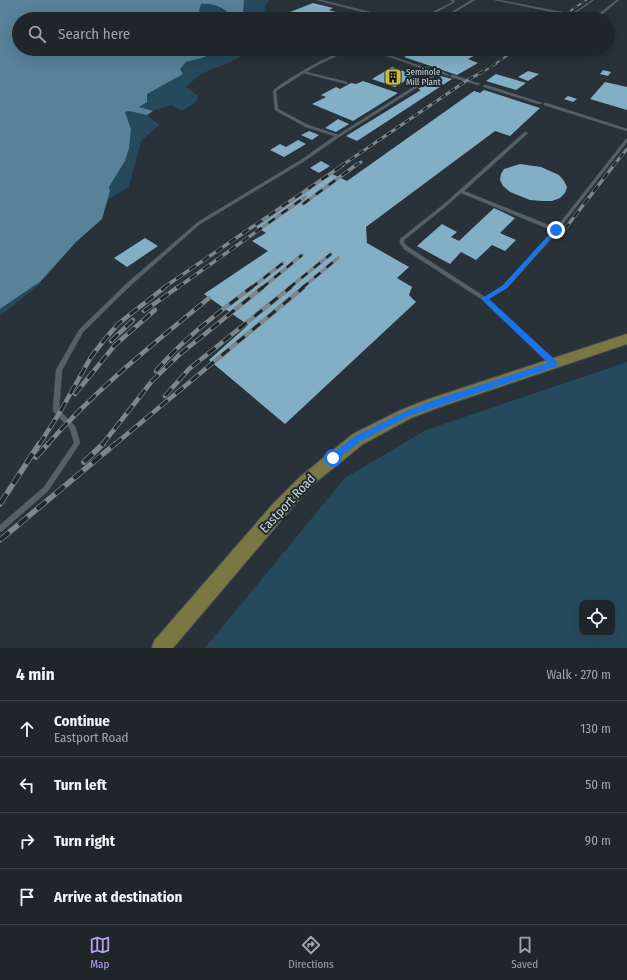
<!DOCTYPE html>
<meta charset="utf-8">
<style>
:root{--surface:#1e262a;--page:#262e32;--text:#f1f3f6;--muted:#a1a5a8;--line:#3c4347;--accent:#bca0f2}
body{margin:0;font-family:"Fira Sans Condensed",sans-serif;background:var(--page);color:var(--text)}
.controls{position:absolute;right:12px;bottom:12px;display:grid;overflow:hidden;border-radius:8px;box-shadow:0 4px 16px #0002}
.controls button{width:36px;height:36px;display:grid;place-items:center;padding:0;border:0;border-bottom:1px solid var(--line);background:var(--surface);color:var(--text);font:20px sans-serif}
.stop{position:absolute;width:12px;height:12px;margin:-9px;border:3px solid #1a73e8;border-radius:50%;background:#fff}
.stop.end{background:#1a73e8;border-color:#fff;box-shadow:0 1px 4px #0008}
.list{margin:0;padding:0;list-style:none}
h2{display:flex;justify-content:space-between;align-items:center;height:52px;margin:0;padding:0 16px;font-size:17px}
h2 small{font-size:13px;font-weight:400;color:var(--muted)}
.list li{display:grid;grid-template-columns:26px 1fr auto;gap:12px;align-items:center;box-sizing:border-box;height:56px;padding:0 16px;border-top:1px solid var(--line)}
.list b{display:block;font-size:15px;white-space:nowrap}
.list p{margin:0;font-size:13px;white-space:nowrap;color:var(--muted)}
.list em{font-size:13px;font-style:normal;color:var(--muted)}
.icon{flex:none;width:22px;height:22px;fill:none;stroke:currentColor;stroke-width:2;stroke-linecap:round;stroke-linejoin:round}
.map{position:relative;flex:none;width:627px;height:648px;overflow:hidden}
.search{position:absolute;background:var(--surface);box-shadow:0 4px 16px #0002;left:12px;right:12px;top:12px;height:44px;display:flex;align-items:center;gap:10px;box-sizing:border-box;padding:0 14px;border-radius:22px;color:var(--muted);font-size:15px}
.sheet{height:276px;background:var(--surface)}
nav{display:flex;justify-content:space-around;align-items:center;box-sizing:border-box;height:56px;border-top:1px solid var(--line);background:var(--surface);font-size:11px;color:var(--muted)}
nav a{display:grid;justify-items:center;gap:2px}
nav .on{color:var(--accent)}
.map>svg:first-child{display:block}
.green{fill:#254a5d;fill-rule:evenodd}
.water{fill:#578299}
.building{fill:#82aec6}
.lines{fill:none;stroke-linecap:round;stroke-linejoin:round}
.service-casing{stroke:#454e54;stroke-width:1}
.primary-casing{stroke:#454e54;stroke-width:2}
.service{fill:#556168;fill-rule:evenodd}
.primary{fill:#7a7743;fill-rule:evenodd}
.rail-far4-casing{stroke:#7d868b;stroke-width:2}
.rail-far3-casing{stroke:#7d868b;stroke-width:3}
.rail-far2-casing{stroke:#7d868b;stroke-width:3.5}
.rail-far1-casing{stroke:#7d868b;stroke-width:4.5}
.rail-casing{stroke:#7d868b;stroke-width:5.5}
.rail-far4{stroke:#1e282e;stroke-width:1.5;stroke-dasharray:4.5;stroke-linecap:butt}
.rail-far3{stroke:#1e282e;stroke-width:2;stroke-dasharray:5.5;stroke-linecap:butt}
.rail-far2{stroke:#1e282e;stroke-width:2.5;stroke-dasharray:8;stroke-linecap:butt}
.rail-far1{stroke:#1e282e;stroke-width:3;stroke-dasharray:10;stroke-linecap:butt}
.rail{stroke:#1e282e;stroke-width:4;stroke-dasharray:12;stroke-linecap:butt}
.route{fill:#1a73e8}
.labels{text-anchor:middle;stroke-width:4;stroke-linejoin:round;paint-order:stroke}
.far-poi-label{font-size:9px;fill:#cdd4d8;stroke:#1e282e;text-anchor:start}
.near-street-label{font-size:13px;fill:#cdd4d8;stroke:#1e282e}
</style>
<div class="map">
<svg width="627" height="648" viewBox="0 0 627 648">
<rect width="100%" height="100%" fill="#283238"/>
<!-- green -->
<g class="green">
<polygon points="244,0 269,0 265,6 264,19 249,19 243,17"/>
<path d="M206,3C216,6 229,10 234,19H207L199,11L201,4Z"/>
<path d="M214,49H247C238,64 218,65 204,73C197,76 192,82 186,87L198,96L196,102L182,111L171,105L153,111L138,107L147,102V94L182,74L180,69L186,62L205,57Z"/>
<polygon points="129,111 147,115 159,125 141,141 129,187 107,200 110,191 109,187 125,161 131,129 125,112"/>
<polygon points="41,281 41,283 0,316 0,309"/>
<path d="M627,362V648H205L345,478L426,430ZM582,603H612V633H582Z"/>
</g>
<!-- water -->
<path class="water" d="M0,0H244L243,16L249,19H234C228,9 212,2 201,4L199,11L207,19H19V49H214L205,57L186,62L180,69L183,74L147,94V102L139,107L153,111L147,115L129,111L125,112L131,129L129,148L125,161L109,187L110,191L102,219L76,242L41,281L0,309Z"/>
<!-- building -->
<g class="building">
<polygon points="313,3 333,8 329,10 359,19 319,19 290,12"/>
<polygon points="410,49 467,49 479,53 468,59 478,63 457,75 404,57 412,53 406,51"/>
<polygon points="392,67 414,75 395,87 372,79"/>
<polygon points="603,70 611,72 608,76 600,74"/>
<polygon points="528,71 539,74 528,81 518,77"/>
<polygon points="496,74 526,83 516,90 486,81"/>
<polygon points="440,76 452,79 357,141 346,136 421,90 418,89"/>
<polygon points="363,81 398,93 353,121 312,104 326,97 321,95 336,87 340,89 351,83 356,84"/>
<polygon points="605,82 627,87 627,110 590,99"/>
<polygon points="484,90 540,108 510,136 495,131 366,227 367,243 409,267 397,278 412,287 409,295 416,302 285,424 209,360 248,325 204,294 268,251 252,241 266,233 256,227 332,174 347,181 474,91 480,93"/>
<polygon points="568,96 577,99 573,102 564,99"/>
<polygon points="338,119 349,124 336,132 325,128"/>
<polygon points="309,131 319,135 312,140 301,135"/>
<polygon points="298,140 306,144 284,157 270,150 280,144 286,147"/>
<polygon points="321,161 330,166 319,173 310,168"/>
<polygon points="520,164 541,167 559,175 564,181 567,187 565,193 560,198 552,201 542,201 530,200 510,192 503,186 500,180 501,174 504,169"/>
<polygon points="494,208 515,218 500,233 516,240 505,251 492,245 476,260 461,252 450,264 417,246 442,224 457,232 451,237 459,241"/>
<polygon points="145,238 158,246 127,267 114,258"/>
</g>
<g class="lines">
<!-- service casing -->
<g class="service-casing">
<g id="service">
<polygon points="317,0 321,0 374,13 431,13 453,2 451,0 453,0 455,2 431,15 374,15"/>
<polygon points="472,0 475,0 443,19 440,19"/>
<polygon points="495,0 499,0 572,14 592,0 594,0 574,14 591,15 600,13 617,0 619,0 602,14 591,17 572,16"/>
<path d="M355,49L367,50L386,54L396,49H399L388,55L423,67L421,68C403,62 373,49 355,51C338,53 321,63 306,72L347,82V84L304,73L276,91L278,109L308,125L338,135L437,72L425,69V67L441,71L449,75L448,76L440,73L339,137L303,162L200,224L130,286L83,332L62,370L59,410L75,426L80,443L48,491L2,531L0,532V525L44,487L74,443L70,429L53,411L56,370L79,330L126,284L198,222L301,160L335,136L306,127L275,110L273,91C279,85 288,80 296,75C314,64 334,53 355,49Z"/>
<polygon points="451,75 453,75 480,84 478,85 451,77"/>
<polygon points="484,85 486,85 542,103 539,104 484,87"/>
<polygon points="544,103 546,103 627,129 627,131 544,105"/>
<path d="M525,132L528,133L464,191L556,228L626,139H627V142L552,238L507,288L488,299L556,361L557,363L556,365H552L483,300L404,249L400,243V239L443,205ZM461,193L554,231L503,286L485,297L408,247L404,243V240L445,207Z"/>
</g>
</g>
<!-- primary casing -->
<g class="primary-casing">
<polygon id="primary" points="627,334 627,344 437,408 411,418 363,444 311,486 284,517 173,648 152,648 154,641 272,505 301,476 353,434 401,410 429,399"/>
</g>
<!-- service -->
<use href="#service" class="service"/>
<!-- primary -->
<use href="#primary" class="primary"/>
<!-- rail-far4 casing -->
<g class="rail-far4-casing">
<g id="rail-far4">
<polyline points="559,19 586,0"/>
<polyline points="492,66 517,49"/>
<polyline points="481,73 496,64"/>
</g>
</g>
<!-- rail-far3 casing -->
<g class="rail-far3-casing">
<g id="rail-far3">
<polyline points="341,166 466,81 482,72"/>
<polyline points="355,166 361,162"/>
<polyline points="613,166 627,149"/>
</g>
</g>
<!-- rail-far2 casing -->
<g class="rail-far2-casing">
<g id="rail-far2">
<polyline points="303,204 356,165"/>
<polyline points="564,230 614,165"/>
<polyline points="163,288 343,165"/>
<polyline points="177,288 305,197"/>
<polyline points="251,288 283,263"/>
<polyline points="262,288 302,255"/>
<polyline points="289,288 331,254"/>
<polyline points="302,288 338,258"/>
</g>
</g>
<!-- rail-far1 casing -->
<g class="rail-far1-casing">
<g id="rail-far1">
<polyline points="144,311 178,287"/>
<polyline points="111,341 133,320"/>
<path d="M156,371C184,338 218,313 252,287"/>
<polyline points="75,394 115,345 155,310"/>
<polyline points="165,396 189,369 291,287"/>
<polyline points="39,445 60,412 91,357 105,339 118,324 165,287"/>
<path d="M47,445C95,390 153,344 209,298"/>
<polyline points="102,445 152,381 179,355 263,287"/>
<polyline points="114,445 304,287"/>
</g>
</g>
<!-- rail casing -->
<g class="rail-casing">
<g id="rail">
<polyline points="36,457 48,444"/>
<polyline points="84,462 103,444"/>
<polyline points="0,504 39,444"/>
<polyline points="0,540 115,444"/>
</g>
</g>
<!-- rail-far4 -->
<use href="#rail-far4" class="rail-far4"/>
<!-- rail-far3 -->
<use href="#rail-far3" class="rail-far3"/>
<!-- rail-far2 -->
<use href="#rail-far2" class="rail-far2"/>
<!-- rail-far1 -->
<use href="#rail-far1" class="rail-far1"/>
<!-- rail -->
<use href="#rail" class="rail"/>
</g>
<!-- route -->
<polygon class="route" points="554,229 558,230 507,288 489,299 557,362 557,366 409,416 361,441 336,460 330,460 330,455 355,436 404,412 434,400 548,363 481,299 503,285"/>
<!-- icons -->
<defs>
<g id="building-square" transform="scale(0.9)"><rect x="-9" y="-9" width="18" height="18" rx="4" fill="#cbba39" stroke="#1e282e"/><path d="M-4-6H4V6H1V3H-1V6H-4ZM-2.5-4.3h1.7v1.8h-1.7ZM.8-4.3h1.7v1.8H.8ZM-2.5-1h1.7V.8h-1.7ZM.8-1h1.7V.8H.8Z" fill="#111"/></g>
</defs>
<g fill-rule="evenodd">
<use href="#building-square" x="393" y="77"/>
</g>
<g class="labels">
<!-- far-poi labels -->
<g class="far-poi-label">
<text x="406" y="75">Seminole<tspan x="406" dy="10">Mill Plant</tspan></text>
</g>
<!-- near-street labels -->
<g class="near-street-label">
<text transform="translate(287 503) rotate(-47)" y="5">Eastport Road</text>
</g>
</g>
</svg>
<div class="controls">
<button><svg class="icon" aria-label="locate" viewBox="0 0 24 24"><circle cx="12" cy="12" r="6"/><path d="M12 2v4M12 18v4M2 12h4M18 12h4"/></svg></button>
</div>
<div class="stop" style="left:333px;top:458px"></div>
<div class="stop end" style="left:556px;top:230px"></div>
<div class="search"><svg class="icon" aria-label="search" viewBox="0 0 24 24"><circle cx="10" cy="10" r="6"/><path d="M15 15l6 6"/></svg>Search here</div>
</div>
<section class="sheet">
<h2>4 min<small>Walk · 270 m</small></h2>
<ul class="list">
<li><svg class="icon" aria-label="ahead" viewBox="0 0 24 24"><path d="M12 20V5M6 11l6-6 6 6"/></svg><div><b>Continue</b><p>Eastport Road</p></div><em>130 m</em></li>
<li><svg class="icon" aria-label="left" viewBox="0 0 24 24"><path d="M17 20v-9H6M10 6l-5 5 5 5"/></svg><div><b>Turn left</b></div><em>50 m</em></li>
<li><svg class="icon" aria-label="right" viewBox="0 0 24 24"><path d="M7 20v-9h11M14 6l5 5-5 5"/></svg><div><b>Turn right</b></div><em>90 m</em></li>
<li><svg class="icon" aria-label="arrive" viewBox="0 0 24 24"><path d="M6 21V4h12l-3 4 3 4H6"/></svg><div><b>Arrive at destination</b></div></li>
</ul>
</section>
<nav>
<a class="on"><svg class="icon" aria-label="map" viewBox="0 0 24 24"><path d="M3 6l6-2 6 2 6-2v14l-6 2-6-2-6 2zM9 4v14M15 6v14"/></svg>Map</a>
<a><svg class="icon" aria-label="directions" viewBox="0 0 24 24"><path d="M12 3l9 9-9 9-9-9zM9 14v-3h6M13 9l2 2-2 2"/></svg>Directions</a>
<a><svg class="icon" aria-label="saved" viewBox="0 0 24 24"><path d="M7 4h10v16l-5-4-5 4z"/></svg>Saved</a>
</nav>
